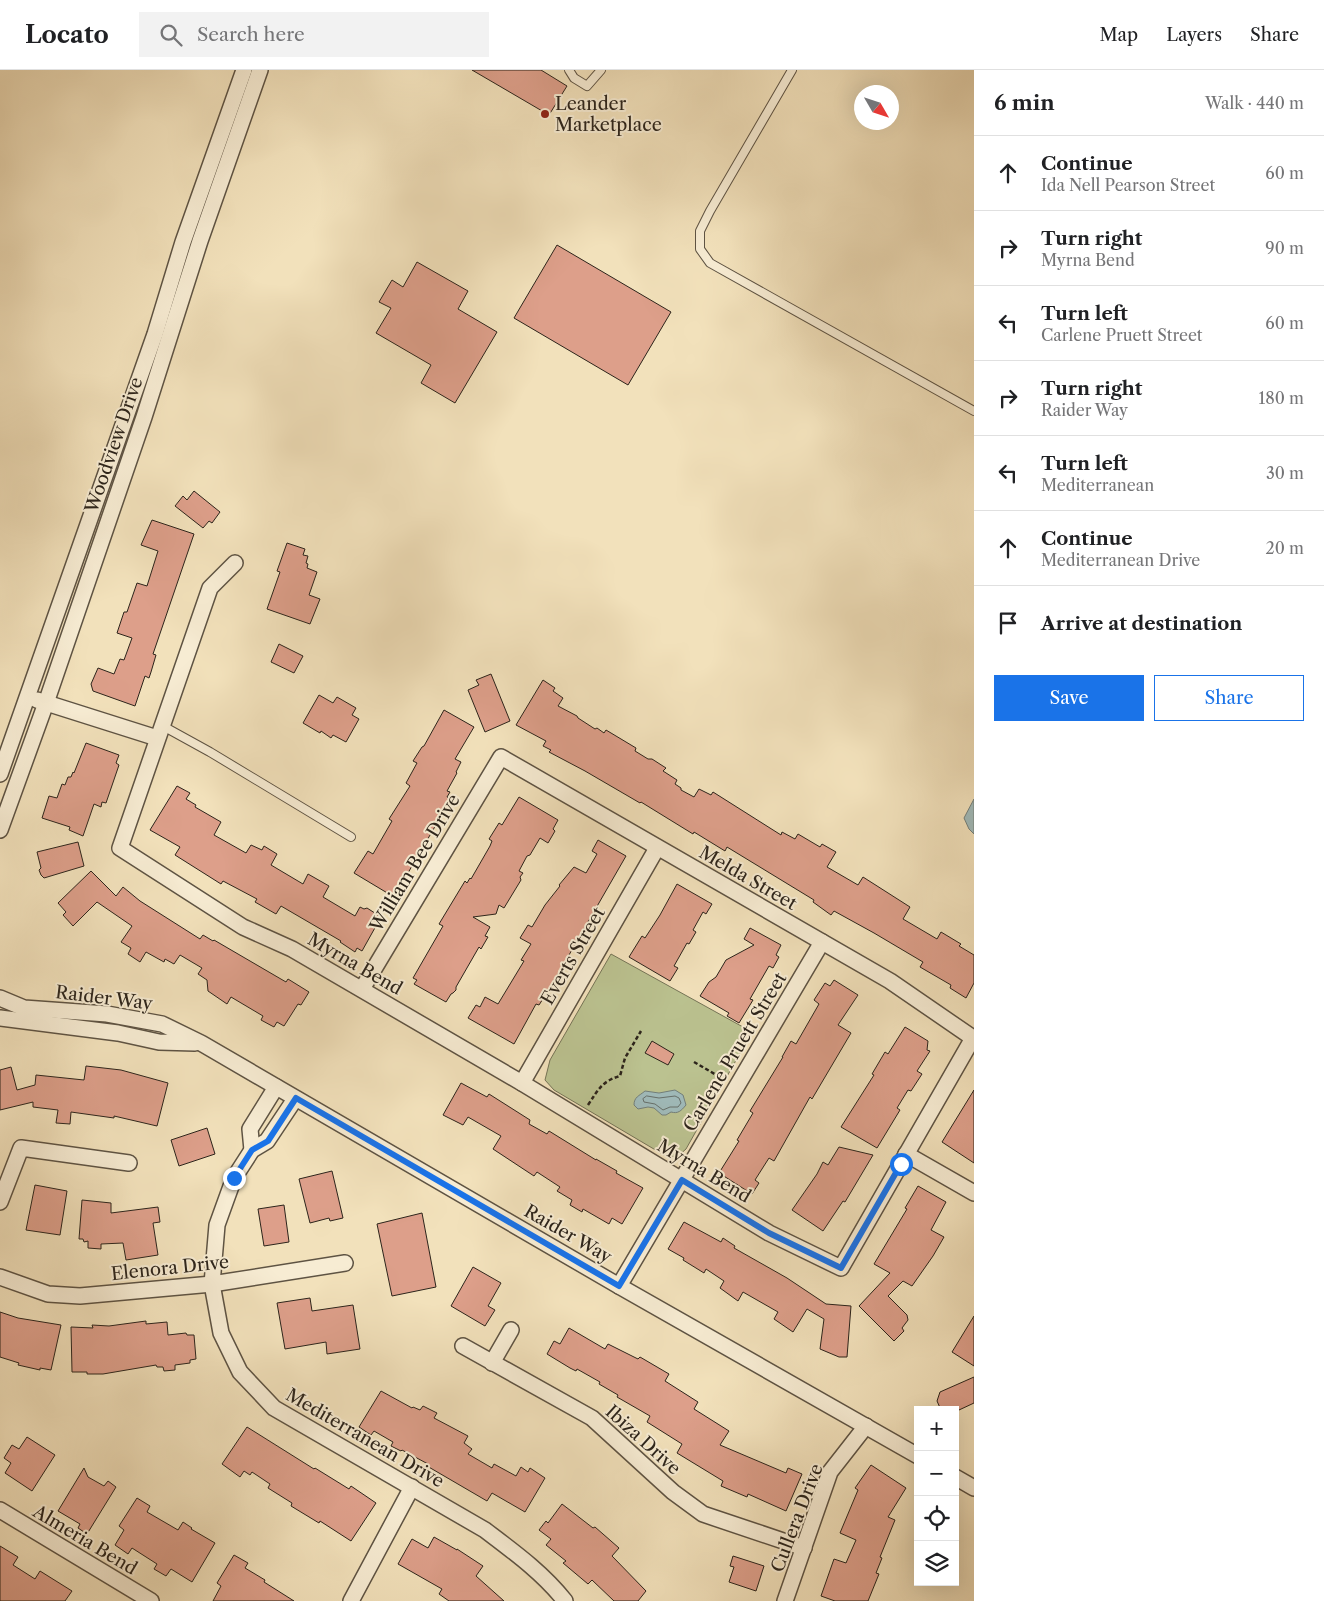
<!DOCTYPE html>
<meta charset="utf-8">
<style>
:root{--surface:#fff;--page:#f2f2f2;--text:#202124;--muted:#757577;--line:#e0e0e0;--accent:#1a73e8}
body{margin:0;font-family:"Libre Caslon Text",serif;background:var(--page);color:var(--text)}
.controls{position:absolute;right:15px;bottom:15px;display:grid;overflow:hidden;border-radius:0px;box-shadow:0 5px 20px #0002}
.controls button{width:45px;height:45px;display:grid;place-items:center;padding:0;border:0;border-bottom:1px solid var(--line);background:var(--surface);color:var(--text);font:25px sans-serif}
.compass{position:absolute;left:854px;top:15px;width:45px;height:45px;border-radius:50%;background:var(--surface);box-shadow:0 5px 20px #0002;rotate:129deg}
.stop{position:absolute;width:15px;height:15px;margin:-11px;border:4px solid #1a73e8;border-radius:50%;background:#fff}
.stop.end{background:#1a73e8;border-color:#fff;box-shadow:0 1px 5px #0008}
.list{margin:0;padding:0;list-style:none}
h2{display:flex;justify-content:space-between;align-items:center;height:65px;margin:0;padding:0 20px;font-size:21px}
h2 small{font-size:16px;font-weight:400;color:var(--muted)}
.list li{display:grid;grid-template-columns:32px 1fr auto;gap:15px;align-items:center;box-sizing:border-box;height:75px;padding:0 20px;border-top:1px solid var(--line)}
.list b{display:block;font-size:19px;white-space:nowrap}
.list p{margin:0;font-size:16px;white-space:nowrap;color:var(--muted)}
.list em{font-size:16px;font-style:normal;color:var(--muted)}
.actions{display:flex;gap:10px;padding:15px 20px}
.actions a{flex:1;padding:11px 0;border:1px solid var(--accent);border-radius:0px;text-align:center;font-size:18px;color:var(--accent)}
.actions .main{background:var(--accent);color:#fff}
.icon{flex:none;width:28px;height:28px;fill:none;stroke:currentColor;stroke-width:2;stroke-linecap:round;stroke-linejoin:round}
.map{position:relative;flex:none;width:974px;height:1531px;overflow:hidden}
header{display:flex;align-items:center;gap:30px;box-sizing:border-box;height:70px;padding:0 25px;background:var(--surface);border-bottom:1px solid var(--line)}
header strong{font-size:24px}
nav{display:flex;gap:28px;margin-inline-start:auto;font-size:18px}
.search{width:350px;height:45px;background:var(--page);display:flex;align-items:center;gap:12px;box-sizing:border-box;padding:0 18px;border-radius:0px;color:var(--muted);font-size:19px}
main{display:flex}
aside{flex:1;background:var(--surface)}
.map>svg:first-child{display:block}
.green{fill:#bbc290;stroke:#747356}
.water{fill:#a0bbbb;stroke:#727f7b}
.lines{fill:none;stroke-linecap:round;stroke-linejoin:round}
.shore{stroke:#66706b;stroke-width:1}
.building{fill:#dd9f8a;stroke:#2c241b}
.service-casing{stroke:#5e5343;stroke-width:10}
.minor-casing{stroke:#5e5343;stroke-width:18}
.path{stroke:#2c241b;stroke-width:2.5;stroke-dasharray:4 2.5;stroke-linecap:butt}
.service{stroke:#f7ecd3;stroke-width:8}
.minor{stroke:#f7ecd3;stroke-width:15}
.route{stroke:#1a73e8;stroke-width:6}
.poi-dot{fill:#8f2418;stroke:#f7ecd3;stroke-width:2}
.labels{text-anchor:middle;stroke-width:4;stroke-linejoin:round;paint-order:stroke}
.poi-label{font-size:18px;fill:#2c241b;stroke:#f7ecd3;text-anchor:start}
.street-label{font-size:18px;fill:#2c241b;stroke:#f7ecd3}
</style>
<header>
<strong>Locato</strong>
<div class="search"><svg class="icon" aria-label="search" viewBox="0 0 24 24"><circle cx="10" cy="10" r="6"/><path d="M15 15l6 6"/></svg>Search here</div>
<nav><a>Map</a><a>Layers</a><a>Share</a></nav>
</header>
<main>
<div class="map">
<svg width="974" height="1531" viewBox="0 0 974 1531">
<rect width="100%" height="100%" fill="#f2e1bb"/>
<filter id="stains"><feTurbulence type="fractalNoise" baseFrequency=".004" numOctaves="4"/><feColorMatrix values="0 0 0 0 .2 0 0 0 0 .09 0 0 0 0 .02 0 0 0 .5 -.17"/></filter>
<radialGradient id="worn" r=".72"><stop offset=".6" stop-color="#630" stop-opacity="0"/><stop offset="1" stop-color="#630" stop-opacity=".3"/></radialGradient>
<!-- green -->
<polygon class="green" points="611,884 752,962 686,1079 677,1087 664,1085 554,1020 545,1010 550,990"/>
<!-- water -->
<g class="water">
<polygon points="974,729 974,764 969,759 964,748"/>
<path d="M675,1020L683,1025L686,1035C681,1041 678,1044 671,1042L666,1045H662L654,1038L648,1037L638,1039L634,1035C634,1027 639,1026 645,1021L659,1023Z"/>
</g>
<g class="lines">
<!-- shore -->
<polygon class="shore" points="647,1026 659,1028 675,1026 679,1028 681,1033 678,1037 670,1037 663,1040 655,1034 644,1032 643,1029"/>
</g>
<!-- building -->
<g class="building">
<polygon points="472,0 541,0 567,16 549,45"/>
<polygon points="557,175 671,242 628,315 514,248"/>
<polygon points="417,192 468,221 458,239 497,262 455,333 421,313 431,295 376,263 391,238 379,232 392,210 403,217"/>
<polygon points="194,421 220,442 212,453 209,451 203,458 175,436 183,426 187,430"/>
<polygon points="152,450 194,464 153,584 156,585 151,602 149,608 145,606 135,636 93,621 91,614 98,598 114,604 120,589 124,590 132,568 117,563 124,542 127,542 137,513 147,516 158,481 141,475"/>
<polygon points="287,473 305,479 303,485 308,486 306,493 308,494 307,498 317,502 309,525 320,529 310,554 267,539 280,502 277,501"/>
<polygon points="279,574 303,586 294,603 271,592"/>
<polygon points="491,604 510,651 485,662 468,620 479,615 476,610"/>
<polygon points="543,610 555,618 553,621 563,628 558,636 577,646 578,648 595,659 597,658 604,663 606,660 636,678 635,681 648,689 652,689 666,698 663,701 677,710 675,714 681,718 681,720 694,727 699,719 711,725 713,722 781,765 782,762 795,769 798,764 820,777 822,774 836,782 827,797 858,815 863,807 910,837 903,849 937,869 941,862 961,874 959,876 974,885 974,913 966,928 950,918 951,915 920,897 923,892 874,863 834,841 831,845 813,832 814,830 727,777 725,781 694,762 693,764 641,732 640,733 585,701 549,682 551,680 543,676 546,671 516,655"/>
<polygon points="319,625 333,633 337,627 356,638 352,645 359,649 346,672 333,665 331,668 321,661 320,663 303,653"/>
<polygon points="444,640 474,657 455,689 461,692 456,702 457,703 447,721 450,722 447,727 451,729 394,827 354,803 368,781 373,784 392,751 389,749 410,716 406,713 417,693 413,691 422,677 424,676"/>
<polygon points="86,673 119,685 116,693 119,695 106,733 102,732 101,737 94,734 83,766 69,760 70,757 42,748 49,726 57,728 62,714 65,715 68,707 71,707 73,702 74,703"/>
<polygon points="177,716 190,723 186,729 196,735 195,737 221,752 214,765 246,783 251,775 262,780 264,776 277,784 271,795 303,814 308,804 329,816 323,827 355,846 360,837 364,839 367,838 381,847 362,881 357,878 355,882 340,872 341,871 281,836 276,844 255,832 257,829 223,811 221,814 175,785 180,777 150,760"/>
<polygon points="519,727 558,750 553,759 555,761 548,773 540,768 530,785 527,786 519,801 523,803 520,807 521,810 504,838 499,835 496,844 473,847 490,857 485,866 488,867 481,879 479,877 456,917 456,920 453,923 451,924 446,932 414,914 417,910 413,908 443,856 439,854 465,811 467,813 470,808 471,809 490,776 492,771 489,769 499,753 502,755"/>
<polygon points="598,770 626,786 550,918 539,935 536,934 514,974 468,948 476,935 480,937 485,927 498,934 524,891 521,890 531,874 520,868 528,855 532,857 545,835 560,816 559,815 574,797 586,803 597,784 592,781"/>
<polygon points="78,772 84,796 44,808 41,805 39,800 41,798 37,782"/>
<polygon points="91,801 116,826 123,817 140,831 200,869 203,865 213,871 214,870 286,912 288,909 309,922 301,935 298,934 284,956 277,952 274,957 261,950 263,946 231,927 227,934 208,921 207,910 198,904 202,898 180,885 174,894 165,889 164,892 146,882 140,892 128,884 131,878 121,872 132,856 97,832 73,856 63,845 66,842 58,833"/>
<polygon points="677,814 712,834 706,844 703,842 693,860 696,862 689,874 687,873 674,896 678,898 670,911 629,887 642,866 645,868 660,845"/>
<polygon points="750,858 781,875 776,885 779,887 773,898 769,896 750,929 753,930 739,953 727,946 729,943 700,926 709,912 716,907 726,890 754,875 744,869"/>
<polygon points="834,910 858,925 838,955 851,963 812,1029 810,1027 774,1091 769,1088 755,1110 759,1113 752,1124 719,1103 739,1071 737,1070 753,1043 750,1041 783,987 782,987 791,971 796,974 819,934 814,930 825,913 830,916"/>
<polygon points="905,957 928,971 927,980 930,981 917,1001 922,1004 911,1021 908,1020 897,1038 900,1040 877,1078 841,1057 874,1005 872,1004 885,982 888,984"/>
<polygon points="652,971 674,984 668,995 645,983"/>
<polygon points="86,996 121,1000 168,1013 157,1056 114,1046 114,1048 71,1042 70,1054 56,1053 58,1040 33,1037 33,1032 0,1040 0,1000 11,997 17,1020 35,1015 36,1005 84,1010"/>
<polygon points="461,1013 487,1027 489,1024 530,1050 529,1054 547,1064 549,1061 596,1090 596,1089 617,1101 616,1103 643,1118 622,1154 612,1148 609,1154 583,1139 582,1142 570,1135 572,1130 557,1121 560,1117 537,1102 534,1106 493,1079 501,1066 468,1047 463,1055 443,1045"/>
<polygon points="974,1020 974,1093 942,1072"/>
<polygon points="207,1058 215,1084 179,1096 171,1070"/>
<polygon points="839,1077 873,1085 845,1132 843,1131 823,1161 792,1140 817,1104 823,1092 828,1095"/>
<polygon points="332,1101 343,1148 330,1151 329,1148 310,1153 299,1109"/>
<polygon points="35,1115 67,1121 60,1165 26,1160"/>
<polygon points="918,1116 946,1132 931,1160 944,1167 933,1186 912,1216 903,1211 888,1226 907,1245 908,1250 902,1258 904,1261 894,1271 859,1236 890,1203 874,1194 907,1139 905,1138"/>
<polygon points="82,1130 111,1133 111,1143 158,1137 160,1152 153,1153 158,1185 126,1190 123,1173 101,1174 101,1179 88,1178 88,1171 84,1172 83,1169 79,1169"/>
<polygon points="284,1135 289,1172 264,1176 258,1139"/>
<polygon points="422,1143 436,1217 392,1226 377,1154"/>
<polygon points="684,1152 721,1172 723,1168 735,1176 734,1178 787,1208 826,1234 851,1236 847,1287 839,1287 820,1279 824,1249 807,1239 793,1262 774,1249 778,1242 743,1222 738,1231 720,1218 724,1211 706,1199 704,1203 683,1190 684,1188 668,1179"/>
<polygon points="473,1197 501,1213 488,1236 495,1240 485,1256 451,1236"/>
<polygon points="310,1228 312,1241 353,1235 360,1279 327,1284 326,1272 285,1279 277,1233"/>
<polygon points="0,1242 18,1248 61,1255 51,1300 40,1298 40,1300 18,1295 19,1293 0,1287"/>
<polygon points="974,1246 974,1296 952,1282"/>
<polygon points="146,1251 146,1254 167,1252 168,1265 186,1263 187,1265 194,1265 196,1289 190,1290 190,1293 175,1295 175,1300 164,1301 163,1297 157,1297 156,1295 103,1304 87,1304 87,1302 72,1302 71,1257 93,1258 92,1255 109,1256"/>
<polygon points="569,1258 605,1279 608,1274 638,1289 640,1287 669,1304 665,1311 698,1332 694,1339 729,1361 720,1375 786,1403 788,1398 802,1404 786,1441 748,1424 747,1427 721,1416 723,1411 677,1383 682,1374 647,1352 650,1346 617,1327 618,1325 599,1314 600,1312 577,1299 576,1301 570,1298 547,1284 554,1271 560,1274"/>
<polygon points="974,1307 974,1333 959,1340 941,1340 937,1331 940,1322"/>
<polygon points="381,1321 412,1338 413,1337 420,1340 423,1336 437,1343 434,1348 468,1366 464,1373 472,1379 468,1384 492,1398 494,1394 516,1406 521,1397 528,1402 530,1398 545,1408 525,1442 492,1423 487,1431 427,1396 428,1394 402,1380 401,1381 391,1376 393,1372 374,1361 371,1365 359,1357"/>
<polygon points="247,1357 314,1399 315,1398 349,1419 351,1416 376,1433 351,1471 320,1451 319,1453 291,1436 292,1433 268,1418 270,1414 252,1402 250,1405 244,1401 240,1407 222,1394"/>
<polygon points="27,1367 55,1385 32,1421 5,1403 11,1393 4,1388 12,1375 19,1379"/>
<polygon points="871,1395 906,1418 888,1447 895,1450 880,1487 882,1488 876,1503 879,1504 868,1531 835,1531 821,1526 834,1489 846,1493 856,1470 840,1463 858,1420 855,1418"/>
<polygon points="84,1398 88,1407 104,1416 108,1411 116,1417 87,1464 78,1458 80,1454 58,1441"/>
<polygon points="137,1428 150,1436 147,1442 178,1460 183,1452 192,1458 191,1459 215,1473 192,1512 171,1499 166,1506 154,1499 157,1494 132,1478 128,1484 115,1475 124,1460 119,1456"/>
<polygon points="562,1434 593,1458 595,1457 619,1478 612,1486 646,1521 638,1531 614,1531 592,1510 588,1514 563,1493 566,1491 546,1475 551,1469 539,1460 546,1451 548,1453"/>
<polygon points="434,1467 457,1480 457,1479 483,1496 476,1506 504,1531 449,1531 439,1524 442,1519 398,1494 412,1469 428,1478"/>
<polygon points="0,1476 18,1487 13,1495 35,1509 40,1501 72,1521 65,1531 0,1531"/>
<polygon points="234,1485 248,1493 245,1498 265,1510 264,1512 294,1531 213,1531 221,1516 217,1513"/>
<polygon points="733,1486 764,1496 756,1521 729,1512 734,1497 730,1496"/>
</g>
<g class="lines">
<!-- service casing -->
<g class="service-casing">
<g id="service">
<polyline points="569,0 574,8 587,16 601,0"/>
<polyline points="792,0 710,141 700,161 700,179 710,193 974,341"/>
<polyline points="161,655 210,682 351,767"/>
</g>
</g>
<!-- minor casing -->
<g class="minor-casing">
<g id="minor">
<polyline points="235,493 210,518 120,778 243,857 292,879 522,1013 769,1163 841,1198 973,968 890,911 501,687 362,919"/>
<polyline points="37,630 157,668"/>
<polyline points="0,704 155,264 183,172 244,0"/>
<polyline points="0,760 46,633 144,347 200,171 260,0"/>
<polyline points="0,928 24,938 107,944 162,954 201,973 619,1216 918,1386"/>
<polyline points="0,948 118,963 159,972 195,973"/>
<polyline points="522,1013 657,778"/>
<path d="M295,1029L267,1071L252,1080L234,1108L217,1155L212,1214L221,1263L240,1302L274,1338L485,1460C514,1482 543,1503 565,1531"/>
<polyline points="252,1080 250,1059 276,1017"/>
<polyline points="906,1084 974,1123"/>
<polyline points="0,1132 21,1078 129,1093"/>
<polyline points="0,1207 48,1224 80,1226 212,1214 345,1193"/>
<polyline points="619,1216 822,872"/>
<polyline points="463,1276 592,1348 673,1422 703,1444 804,1478"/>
<polyline points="492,1293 511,1260"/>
<polyline points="955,1407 974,1418"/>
<polyline points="0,1440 151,1531"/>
<polyline points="351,1531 412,1417"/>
<polyline points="785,1531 830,1402 866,1356"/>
</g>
</g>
<!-- path -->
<g class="path">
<polyline points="694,992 725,1010"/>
<path d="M588,1035C598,1020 602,1011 620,1006L625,988L641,961"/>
</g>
<!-- service -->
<use href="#service" class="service"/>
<!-- minor -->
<use href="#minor" class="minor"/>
</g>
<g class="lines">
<!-- route -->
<polyline class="route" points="234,1108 252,1080 268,1071 296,1028 619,1216 682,1110 769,1163 841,1198 901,1094"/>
</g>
<!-- markers -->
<circle class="poi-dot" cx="545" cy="44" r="5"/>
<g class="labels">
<!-- poi labels -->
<g class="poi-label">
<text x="555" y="40">Leander<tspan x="555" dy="21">Marketplace</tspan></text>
</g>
<!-- street labels -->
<g class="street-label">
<text transform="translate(114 375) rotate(-71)" y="6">Woodview Drive</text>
<text transform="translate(415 793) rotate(-59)" y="6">William Bee Drive</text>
<text transform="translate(748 808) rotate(30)" y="6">Melda Street</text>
<text transform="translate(573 886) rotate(-60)" y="6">Everts Street</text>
<text transform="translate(355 894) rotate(30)" y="6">Myrna Bend</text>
<text transform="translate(104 928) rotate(7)" y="6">Raider Way</text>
<text transform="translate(735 982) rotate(-59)" y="6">Carlene Pruett Street</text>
<text transform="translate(704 1101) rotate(31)" y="6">Myrna Bend</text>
<text transform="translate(568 1164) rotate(30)" y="6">Raider Way</text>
<text transform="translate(170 1198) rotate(-6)" y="6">Elenora Drive</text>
<text transform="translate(365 1368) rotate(30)" y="6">Mediterranean Drive</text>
<text transform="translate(643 1370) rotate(42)" y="6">Ibiza Drive</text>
<text transform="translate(797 1448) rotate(-69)" y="6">Cullera Drive</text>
<text transform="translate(85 1470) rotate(31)" y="6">Almeria Bend</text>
</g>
</g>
<rect width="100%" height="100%" filter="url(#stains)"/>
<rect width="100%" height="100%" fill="url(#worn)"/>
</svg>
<div class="controls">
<button>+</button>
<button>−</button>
<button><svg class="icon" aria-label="locate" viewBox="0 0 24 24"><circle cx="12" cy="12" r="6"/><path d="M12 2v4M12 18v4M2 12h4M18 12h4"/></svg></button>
<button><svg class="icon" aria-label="layers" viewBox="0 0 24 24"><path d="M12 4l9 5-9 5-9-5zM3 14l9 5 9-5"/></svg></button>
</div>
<svg class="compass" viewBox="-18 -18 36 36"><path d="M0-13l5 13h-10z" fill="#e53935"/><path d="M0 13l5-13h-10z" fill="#757577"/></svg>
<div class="stop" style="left:901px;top:1094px"></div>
<div class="stop end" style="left:234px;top:1108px"></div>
</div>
<aside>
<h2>6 min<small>Walk · 440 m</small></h2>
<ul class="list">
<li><svg class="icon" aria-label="ahead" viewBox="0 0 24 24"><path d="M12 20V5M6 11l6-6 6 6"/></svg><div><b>Continue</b><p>Ida Nell Pearson Street</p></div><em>60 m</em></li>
<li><svg class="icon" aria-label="right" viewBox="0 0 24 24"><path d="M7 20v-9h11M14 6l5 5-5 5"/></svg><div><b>Turn right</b><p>Myrna Bend</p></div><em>90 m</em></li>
<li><svg class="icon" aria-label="left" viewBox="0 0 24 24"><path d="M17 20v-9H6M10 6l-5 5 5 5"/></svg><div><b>Turn left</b><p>Carlene Pruett Street</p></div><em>60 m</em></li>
<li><svg class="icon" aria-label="right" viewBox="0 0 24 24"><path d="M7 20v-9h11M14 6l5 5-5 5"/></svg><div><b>Turn right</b><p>Raider Way</p></div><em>180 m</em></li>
<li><svg class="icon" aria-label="left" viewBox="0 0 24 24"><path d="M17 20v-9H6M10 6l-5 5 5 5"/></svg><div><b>Turn left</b><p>Mediterranean</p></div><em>30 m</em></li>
<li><svg class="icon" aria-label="ahead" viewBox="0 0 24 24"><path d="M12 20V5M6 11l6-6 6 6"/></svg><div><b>Continue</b><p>Mediterranean Drive</p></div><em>20 m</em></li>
<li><svg class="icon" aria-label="arrive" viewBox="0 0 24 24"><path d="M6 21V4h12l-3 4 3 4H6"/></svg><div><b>Arrive at destination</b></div></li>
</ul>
<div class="actions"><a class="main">Save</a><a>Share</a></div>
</aside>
</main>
